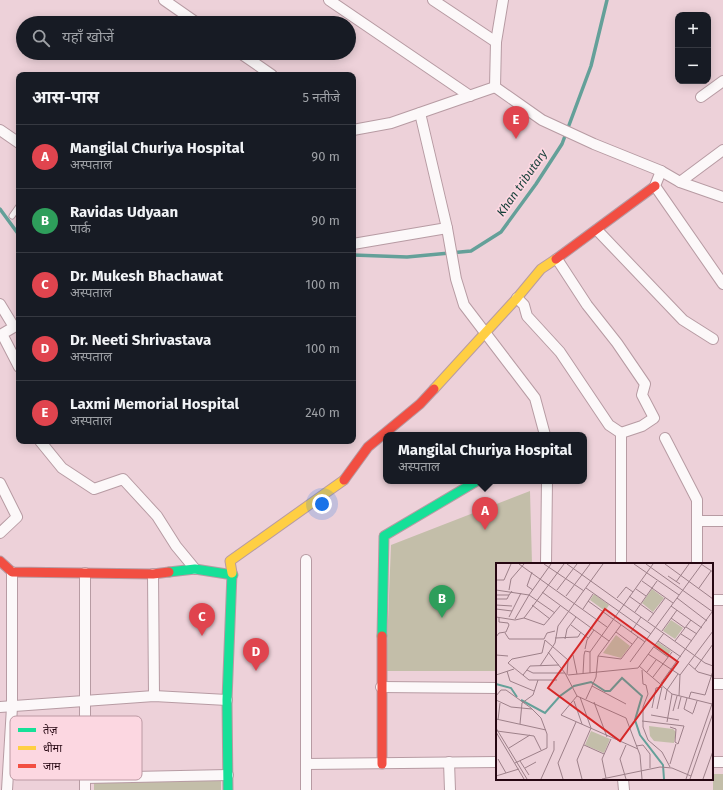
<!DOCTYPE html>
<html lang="hi">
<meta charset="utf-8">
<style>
:root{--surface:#171b24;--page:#242831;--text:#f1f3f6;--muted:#9ea1a6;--line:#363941;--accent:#7c3aed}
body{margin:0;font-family:"Fira Sans","Noto Sans Devanagari",sans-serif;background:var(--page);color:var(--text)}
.controls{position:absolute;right:12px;top:12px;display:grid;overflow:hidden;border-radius:8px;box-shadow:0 2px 10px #0003}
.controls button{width:36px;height:36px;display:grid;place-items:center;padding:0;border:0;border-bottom:1px solid var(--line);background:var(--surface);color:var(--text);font:20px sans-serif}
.you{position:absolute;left:322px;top:504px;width:14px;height:14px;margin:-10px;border:3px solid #fff;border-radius:50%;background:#1a73e8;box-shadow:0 0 0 6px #1a73e833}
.badge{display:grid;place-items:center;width:26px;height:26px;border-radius:50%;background:var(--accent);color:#fff;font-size:13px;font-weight:700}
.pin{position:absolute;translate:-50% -33px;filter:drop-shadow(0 1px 2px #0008)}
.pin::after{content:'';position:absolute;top:21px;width:14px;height:12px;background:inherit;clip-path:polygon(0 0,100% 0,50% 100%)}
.popup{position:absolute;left:383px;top:432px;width:204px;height:52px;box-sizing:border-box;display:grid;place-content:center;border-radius:8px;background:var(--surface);filter:drop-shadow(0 1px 3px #0005);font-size:13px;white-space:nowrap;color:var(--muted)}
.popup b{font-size:15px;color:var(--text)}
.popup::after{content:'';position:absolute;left:50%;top:100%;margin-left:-8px;border:8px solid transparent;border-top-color:var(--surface)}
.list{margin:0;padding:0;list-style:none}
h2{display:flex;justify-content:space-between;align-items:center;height:52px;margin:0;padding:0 16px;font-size:17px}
h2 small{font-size:13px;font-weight:400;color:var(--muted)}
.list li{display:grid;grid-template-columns:26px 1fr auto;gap:12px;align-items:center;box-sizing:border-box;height:64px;padding:0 16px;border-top:1px solid var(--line)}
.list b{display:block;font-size:15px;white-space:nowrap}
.list p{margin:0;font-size:13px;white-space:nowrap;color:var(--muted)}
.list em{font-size:13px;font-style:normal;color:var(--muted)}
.icon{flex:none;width:22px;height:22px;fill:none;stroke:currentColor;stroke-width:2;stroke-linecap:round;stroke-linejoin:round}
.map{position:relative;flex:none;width:723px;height:790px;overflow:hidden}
.search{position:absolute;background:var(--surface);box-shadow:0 2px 10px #0003;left:16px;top:16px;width:340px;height:44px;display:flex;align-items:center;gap:10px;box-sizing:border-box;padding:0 14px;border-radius:22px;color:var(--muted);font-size:15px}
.panel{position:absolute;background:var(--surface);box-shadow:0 2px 10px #0003;left:16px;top:72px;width:340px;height:372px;border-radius:8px}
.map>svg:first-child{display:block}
.green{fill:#c3bea9}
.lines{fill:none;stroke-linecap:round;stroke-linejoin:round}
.stream{stroke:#64a099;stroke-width:3.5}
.lane-casing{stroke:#b79ba3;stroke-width:7}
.street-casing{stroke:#b79ba3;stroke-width:12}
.fast-casing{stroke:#b79ba3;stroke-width:11}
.slow-casing{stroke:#b79ba3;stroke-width:11}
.jam-casing{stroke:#b79ba3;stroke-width:11}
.lane{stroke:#fcf8f9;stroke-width:5}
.street{stroke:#fcf8f9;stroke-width:10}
.fast{stroke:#16e098;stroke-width:9}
.slow{stroke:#ffcf43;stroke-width:9}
.jam{stroke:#f24e42;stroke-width:9}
.labels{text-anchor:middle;stroke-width:3.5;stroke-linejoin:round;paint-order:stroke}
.water-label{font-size:12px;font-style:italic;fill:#133e37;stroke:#fcd7e1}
.inset-river{fill:none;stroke:#64a099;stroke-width:2}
.inset-road{fill:none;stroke:#9d8089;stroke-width:1}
.view{fill:#d62828;fill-opacity:0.15;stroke:#d62828;stroke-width:2}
.inset-edge{fill:none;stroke:#260712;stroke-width:2}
.key{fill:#fcd7e1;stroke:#bc99a3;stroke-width:1}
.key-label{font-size:11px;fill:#260712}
</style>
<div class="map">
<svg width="723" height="790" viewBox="0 0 723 790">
<rect width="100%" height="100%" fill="#edd1d9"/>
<!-- green -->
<g class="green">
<polygon points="530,491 532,564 497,564 497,671 386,671 391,545"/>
<polygon points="94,774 221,777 221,790 94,790"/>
<rect x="713" y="774" width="10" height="16"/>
</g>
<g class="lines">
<!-- stream -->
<g class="stream">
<polyline points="0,209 19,235"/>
<polyline points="353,255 407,257 471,251 501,232 536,184 562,144 591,66 607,0"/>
</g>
<!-- lane casing -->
<g class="lane-casing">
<polyline id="lane" points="12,216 19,206"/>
</g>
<!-- street casing -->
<g class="street-casing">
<g id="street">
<polyline points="164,0 197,23"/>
<polyline points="329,0 470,96"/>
<polyline points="433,0 496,42"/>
<polyline points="240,53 272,75"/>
<polyline points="495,87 542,120 594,144 661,171 680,182 723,197"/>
<polyline points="495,87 496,42 503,0"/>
<polyline points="701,97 723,81"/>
<polyline points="0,130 19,143"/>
<polyline points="353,130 391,123 495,87"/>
<polyline points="661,171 655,186 723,284"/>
<polyline points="680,182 723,150"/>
<polyline points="447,228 456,279 464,305 535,398 545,435"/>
<polyline points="597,230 683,320 713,339"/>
<polyline points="353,244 447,228 420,113"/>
<polyline points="557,259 587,305 617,343 645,384 642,395 654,418 642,426 621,433"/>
<polyline points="517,298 524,305 527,316 560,352 609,425 621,433"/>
<polyline points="0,304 14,327 2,334 19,367"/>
<polyline points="621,433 621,564"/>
<polyline points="665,438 697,500 697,564"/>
<polyline points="40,441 62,468 94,489 123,479 157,516 176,546 195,569"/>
<polyline points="0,483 17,517 0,533"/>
<polyline points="697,521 723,521"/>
<polyline points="306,560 306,790"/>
<polyline points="546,564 547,481"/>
<polyline points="153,574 154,696"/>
<polyline points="712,600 723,600"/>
<polyline points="712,684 723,684"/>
<polyline points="381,687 497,688"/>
<polyline points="0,707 154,696 227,700"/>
<polyline points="449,762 450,790"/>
<polyline points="712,762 723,762"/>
<polyline points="306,764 497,762"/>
<polyline points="85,778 228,775"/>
<polyline points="623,779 624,790"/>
<polyline points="7,790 12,707 12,572"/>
<polyline points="85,790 85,573"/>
</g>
</g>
<!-- fast casing -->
<g class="fast-casing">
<g id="fast">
<polyline points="169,572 195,569 233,575"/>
<polyline points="382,636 384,536 477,481"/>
<polyline points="228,790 227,700 232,573"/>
</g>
</g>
<!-- slow casing -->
<g class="slow-casing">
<g id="slow">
<polyline points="434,389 517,298 541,269 556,259"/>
<polyline points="232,573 230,561 344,480"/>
</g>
</g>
<!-- jam casing -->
<g class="jam-casing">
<g id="jam">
<polyline points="556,259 655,186"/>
<polyline points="344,480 368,447 420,404 434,389"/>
<polyline points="0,561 12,572 153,574 169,572"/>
<polyline points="382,764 382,636"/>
</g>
</g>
<!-- lane -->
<use href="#lane" class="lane"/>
<!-- street -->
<use href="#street" class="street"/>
<!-- fast -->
<use href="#fast" class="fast"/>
<!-- slow -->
<use href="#slow" class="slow"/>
<!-- jam -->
<use href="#jam" class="jam"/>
</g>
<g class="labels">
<!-- water labels -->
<g class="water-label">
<text transform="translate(522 183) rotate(-55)" y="4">Khan tributary</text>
</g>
</g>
<!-- overview -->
<g transform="translate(496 563)">
<rect width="217" height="217" fill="#edd1d9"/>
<path d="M156,26L168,35L157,49L146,40ZM98,31L113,42L109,48L94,37ZM175,57L187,65L179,76L167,68ZM120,72L134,83L125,95L107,90ZM162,79L175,88L171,93L159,84ZM153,163L177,166L180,169L178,180L158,178L154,173ZM95,168L114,176L108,190L89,182Z" fill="#c3bea9"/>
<path class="inset-river" d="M0,121L15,125L21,134M25,137L49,150L64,133L78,123L95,119L109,128H114L126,115L146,133L139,157L144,172L167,202L168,216"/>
<path class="inset-road" d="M23,1L111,64M48,1L88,28M71,1L209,100L217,103M138,1L183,32M150,1L217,49M169,1L217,36M205,1L217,9M36,9L31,23L37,27M172,13L184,21M0,17H8L15,1M146,18L177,40M180,19L193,1M90,25L155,71M203,25L215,8M140,26L150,33M0,27L33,32L59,50M13,27L15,16L28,1M61,27L81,1M46,29L113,78M0,32H13L16,28M33,32L55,1M70,33L94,1M133,33L158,51M121,35L130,24L137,29M181,35L211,58M0,36H11L13,32M92,38L149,79M0,42L16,43M36,42L54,56M175,43L206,65M0,46L16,48M87,46L97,31M139,49L161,18M0,54L19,57L28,55L48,62M13,54L25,30M28,55L68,1M175,55L189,65M19,56L33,32M152,58L169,35M48,62L64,43M75,62L92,75M190,64L201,71M166,68L181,47M120,69L136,81M135,69L145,54M9,70L13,76H48L51,70L59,68M185,71L196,78M0,74L3,70L10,69L13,62L12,60L3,59V54M59,75L82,74L85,69M69,76L71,66L80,54M49,77L46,90L16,96L12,100L33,117H61M49,77L72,97L71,112M162,78L185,94M179,78L195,57M158,84L172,94M89,86L91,77L98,67M52,89L69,110L81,133M152,91L184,112L183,133M0,92L12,93M77,92L81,111M102,93L125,96L142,74M134,99L206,1M193,101L202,109L216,113M44,103L59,80L62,63L107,1M143,103L176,131L216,141M199,106L217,81M31,107L37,110H69M146,107L147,121L150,122L152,131L147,144V164L152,177L166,189L174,204M11,108L14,118L38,128M151,109L160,97M94,110V89L157,1M87,111L88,92L89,88L94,89M0,112L18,106M27,112L34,103L63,102M72,112L142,105L168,70M184,112L217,68M157,114L176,89M165,120L216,49M96,123L100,114L102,93L125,62M0,133L5,127H10L35,145L45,155L51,171V185L19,200M81,133L130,155L144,192L146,216M81,133L65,152L142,186M84,134L95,165L81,197L86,216M191,135L188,146L197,151M193,135L195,129L209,132L217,108M90,136L96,123L130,141M0,137L15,144L36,146M169,137L171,127L182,111M78,138L86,161M98,139L111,174M156,145L160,125L166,124L161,146M182,146L185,134M177,148L181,133M197,150L201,138M155,152L183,157M0,156L50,167M2,157L4,140M146,158L188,163L182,181L179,179L180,166L174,164M171,159L176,131M24,161L26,140L37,132L42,117M0,165L31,216M1,168L38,173L45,187M0,169L28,216M88,182L108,191M130,182L124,196L130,216M140,183L147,182L154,191V205M13,185L34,172M2,196L10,210M24,198L33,212M174,201L180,181M29,205L40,199M0,213L23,206M110,215L106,196L115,176M45,216L58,187V178M67,216L62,200L80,159M106,216L164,204L176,205L195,213M190,216L217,138M194,216L217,150M207,216L217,188"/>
<path class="view" d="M109,46L182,99L124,178L52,125Z"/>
<rect width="217" height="217" class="inset-edge"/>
</g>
<!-- legend -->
<rect x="10" y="716" width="132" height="64" rx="6" class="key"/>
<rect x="18" y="728" width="18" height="4" fill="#16e098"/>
<rect x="18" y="746" width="18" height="4" fill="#ffcf43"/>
<rect x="18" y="764" width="18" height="4" fill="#f24e42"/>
<g class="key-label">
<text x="43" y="734">तेज़</text>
<text x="43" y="752">धीमा</text>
<text x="43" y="770">जाम</text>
</g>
</svg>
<div class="controls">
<button>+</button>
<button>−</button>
</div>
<div class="you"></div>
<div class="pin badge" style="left:485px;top:530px;background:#e0444e">A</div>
<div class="popup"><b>Mangilal Churiya Hospital</b>अस्पताल</div>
<div class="pin badge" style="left:442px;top:618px;background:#2e9e5b">B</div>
<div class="pin badge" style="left:202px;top:636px;background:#e0444e">C</div>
<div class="pin badge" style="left:256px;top:671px;background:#e0444e">D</div>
<div class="pin badge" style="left:516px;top:139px;background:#e0444e">E</div>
<div class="search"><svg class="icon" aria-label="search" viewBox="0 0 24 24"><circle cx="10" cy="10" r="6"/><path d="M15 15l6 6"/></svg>यहाँ खोजें</div>
<section class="panel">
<h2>आस-पास<small>5 नतीजे</small></h2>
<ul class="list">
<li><span class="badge" style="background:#e0444e">A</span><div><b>Mangilal Churiya Hospital</b><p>अस्पताल</p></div><em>90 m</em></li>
<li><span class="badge" style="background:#2e9e5b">B</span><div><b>Ravidas Udyaan</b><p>पार्क</p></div><em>90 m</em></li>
<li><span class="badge" style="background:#e0444e">C</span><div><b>Dr. Mukesh Bhachawat</b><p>अस्पताल</p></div><em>100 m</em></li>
<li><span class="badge" style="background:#e0444e">D</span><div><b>Dr. Neeti Shrivastava</b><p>अस्पताल</p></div><em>100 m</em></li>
<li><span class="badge" style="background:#e0444e">E</span><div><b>Laxmi Memorial Hospital</b><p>अस्पताल</p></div><em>240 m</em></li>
</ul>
</section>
</div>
